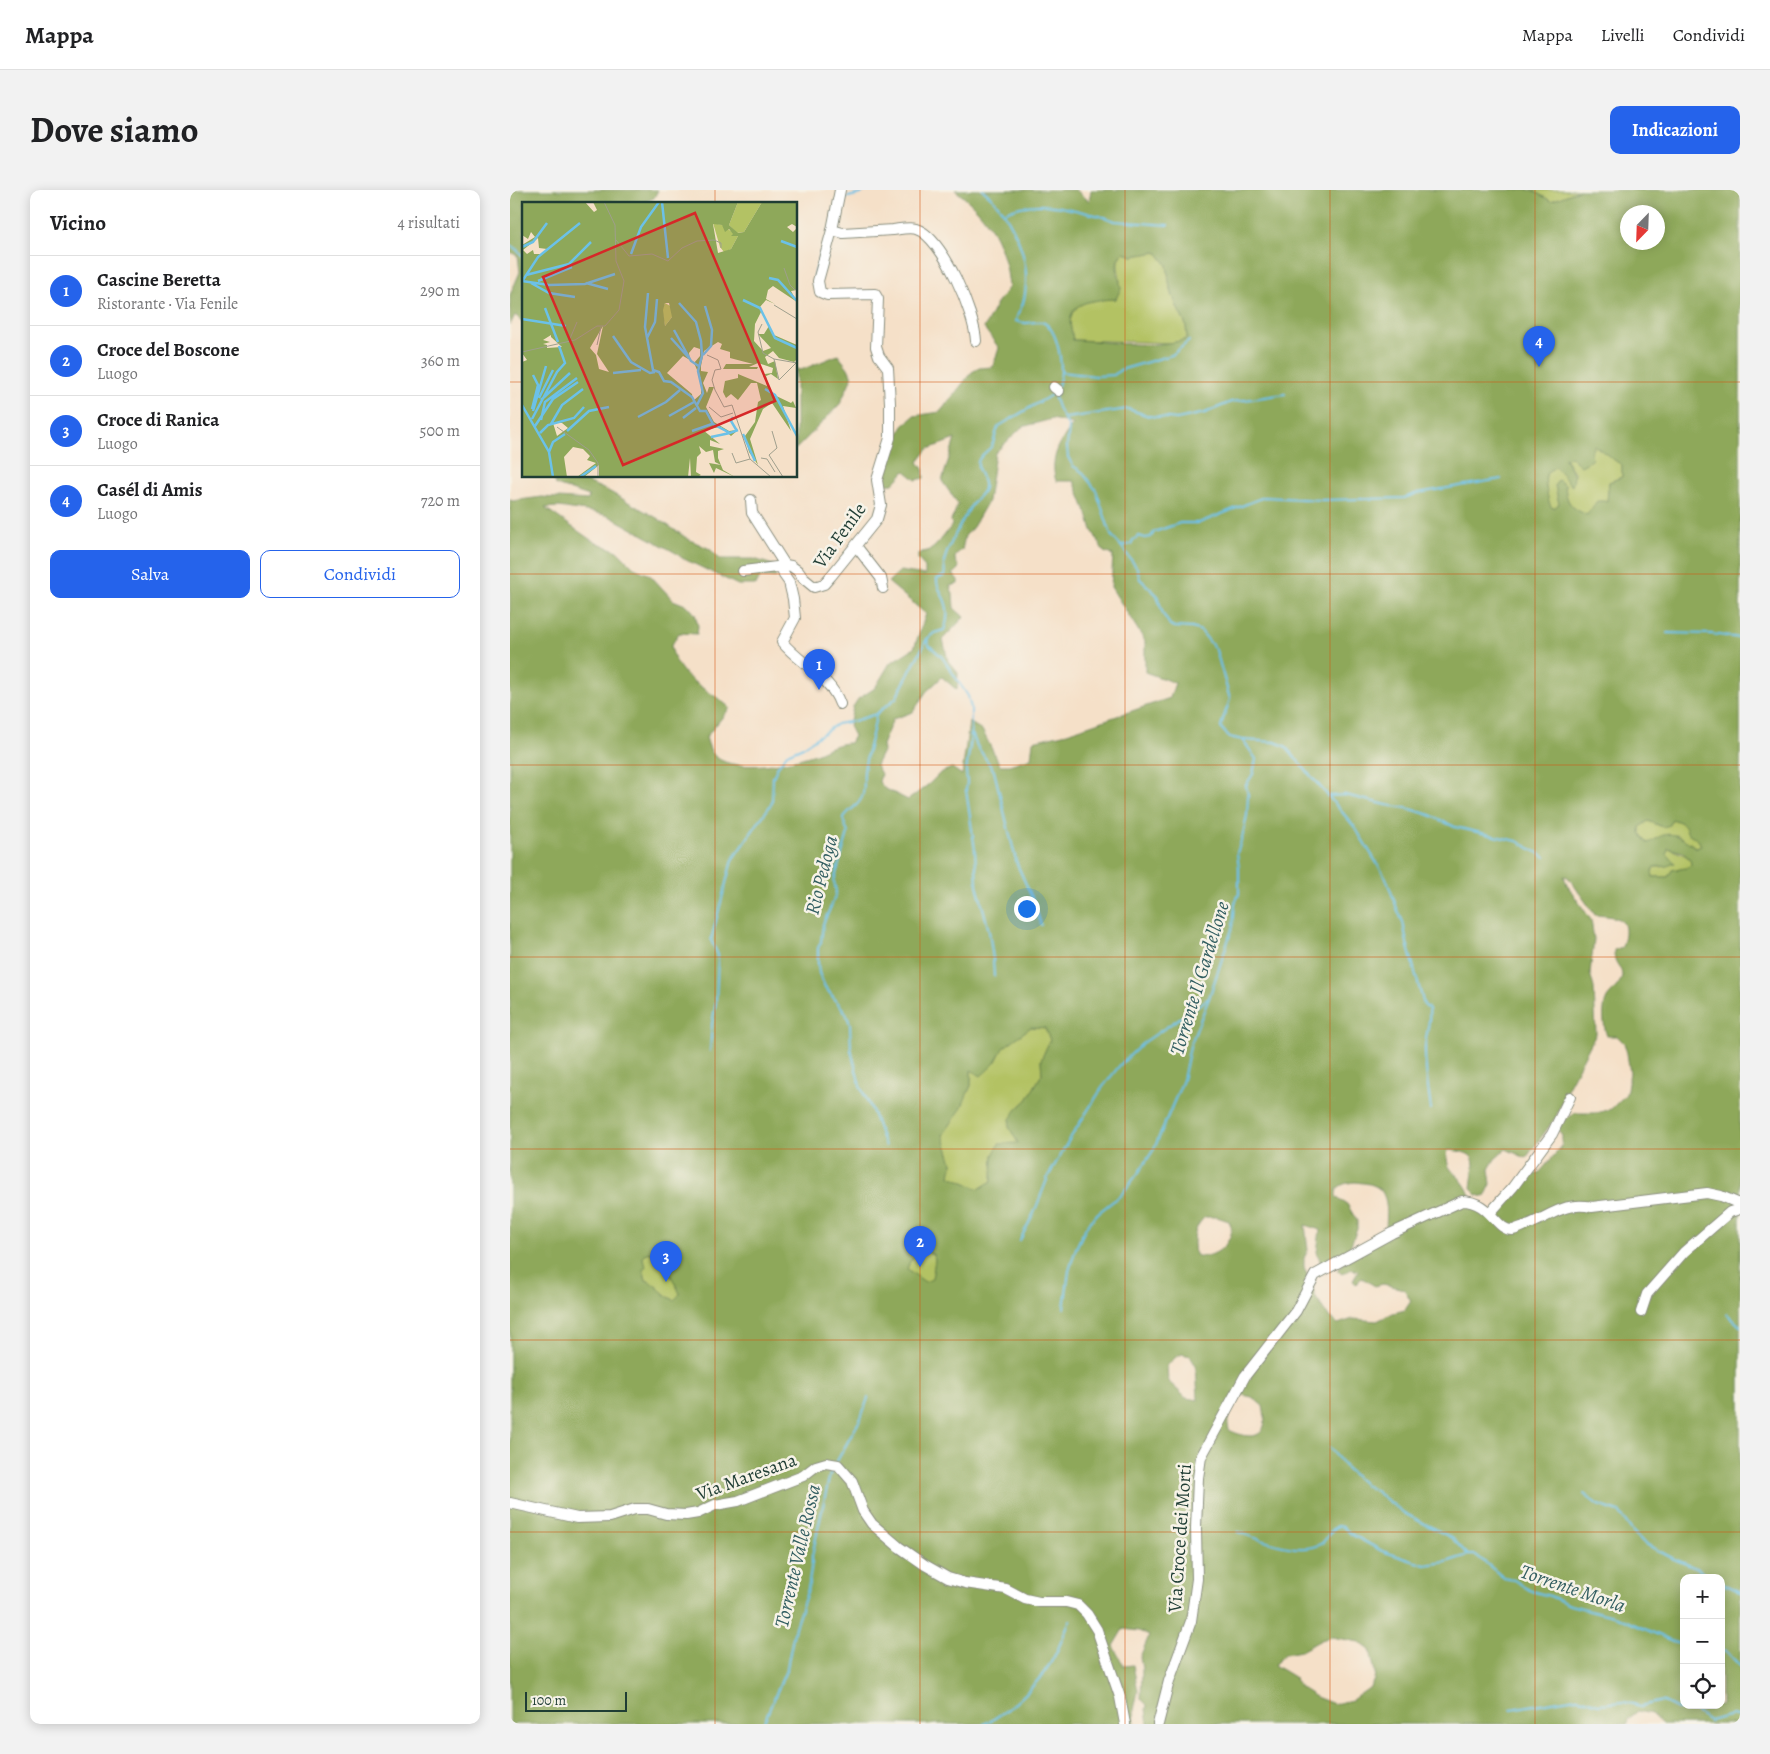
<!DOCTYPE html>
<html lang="it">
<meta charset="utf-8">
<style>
:root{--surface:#fff;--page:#f2f2f2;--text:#202124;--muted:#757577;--line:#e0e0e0;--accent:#2563eb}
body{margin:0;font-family:Alegreya,serif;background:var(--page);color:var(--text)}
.controls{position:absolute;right:15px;bottom:15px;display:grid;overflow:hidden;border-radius:10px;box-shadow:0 2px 12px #0003}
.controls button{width:45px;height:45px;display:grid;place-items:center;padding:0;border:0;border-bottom:1px solid var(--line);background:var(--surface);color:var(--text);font:25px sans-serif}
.compass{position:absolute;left:1110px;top:15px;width:45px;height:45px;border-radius:50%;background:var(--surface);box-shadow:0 2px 12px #0003;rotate:203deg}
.scale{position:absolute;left:15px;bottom:12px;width:102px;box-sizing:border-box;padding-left:5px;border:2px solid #1f3d34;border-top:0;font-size:14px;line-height:18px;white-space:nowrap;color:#1f3d34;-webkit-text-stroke:4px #f7f3e8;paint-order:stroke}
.you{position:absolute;left:516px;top:718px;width:18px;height:18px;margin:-12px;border:4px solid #fff;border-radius:50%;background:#1a73e8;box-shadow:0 0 0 8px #1a73e833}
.badge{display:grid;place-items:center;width:32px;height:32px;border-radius:50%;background:var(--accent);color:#fff;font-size:16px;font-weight:700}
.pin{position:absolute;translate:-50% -41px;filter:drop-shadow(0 1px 2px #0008)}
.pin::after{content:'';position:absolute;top:26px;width:18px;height:15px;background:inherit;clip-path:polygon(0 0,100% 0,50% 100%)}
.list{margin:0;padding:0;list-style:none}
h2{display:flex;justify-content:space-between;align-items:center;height:65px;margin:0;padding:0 20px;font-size:21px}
h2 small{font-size:16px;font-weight:400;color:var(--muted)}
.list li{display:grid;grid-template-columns:32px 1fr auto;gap:15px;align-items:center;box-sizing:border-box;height:70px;padding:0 20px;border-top:1px solid var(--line)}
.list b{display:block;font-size:19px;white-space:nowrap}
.list p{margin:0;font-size:16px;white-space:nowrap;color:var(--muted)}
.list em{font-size:16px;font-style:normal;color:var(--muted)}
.actions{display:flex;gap:10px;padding:15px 20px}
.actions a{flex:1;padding:11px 0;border:1px solid var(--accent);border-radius:10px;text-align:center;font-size:18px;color:var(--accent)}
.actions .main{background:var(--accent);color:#fff}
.icon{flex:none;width:28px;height:28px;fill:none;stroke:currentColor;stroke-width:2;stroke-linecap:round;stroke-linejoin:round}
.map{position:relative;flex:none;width:1230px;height:1534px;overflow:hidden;border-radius:10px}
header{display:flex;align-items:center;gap:30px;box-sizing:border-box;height:70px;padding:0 25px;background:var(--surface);border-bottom:1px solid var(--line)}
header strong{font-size:24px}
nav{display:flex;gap:28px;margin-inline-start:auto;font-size:18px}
.intro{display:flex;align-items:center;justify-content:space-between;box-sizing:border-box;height:120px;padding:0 30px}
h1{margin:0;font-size:35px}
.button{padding:12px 22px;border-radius:10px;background:var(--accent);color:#fff;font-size:18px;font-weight:700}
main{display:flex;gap:30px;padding:0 30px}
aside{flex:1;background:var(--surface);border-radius:10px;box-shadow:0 2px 12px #0003}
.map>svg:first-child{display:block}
.green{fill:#b3c264;stroke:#69804c}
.forest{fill:#8ea85a;stroke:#567247;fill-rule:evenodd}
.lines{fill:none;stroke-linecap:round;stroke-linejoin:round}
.stream{stroke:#6bc1e8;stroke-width:2}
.minor-casing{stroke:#8a8e7e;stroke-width:12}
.minor{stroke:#fff;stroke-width:10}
.grid{fill:none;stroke:#d45610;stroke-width:1;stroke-opacity:0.55}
.labels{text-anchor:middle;stroke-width:5;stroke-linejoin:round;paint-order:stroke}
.street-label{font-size:19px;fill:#1f3d34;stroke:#f7f3e8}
.water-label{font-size:20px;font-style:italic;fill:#325e61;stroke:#f7f3e8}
.inset-river{fill:none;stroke:#6bc1e8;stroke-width:2.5}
.inset-road{fill:none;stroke:#9f9f8d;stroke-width:1}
.view{fill:#d62828;fill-opacity:0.15;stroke:#d62828;stroke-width:2.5}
.inset-edge{fill:none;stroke:#1f3d34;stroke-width:2.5}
</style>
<header>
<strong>Mappa</strong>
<nav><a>Mappa</a><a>Livelli</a><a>Condividi</a></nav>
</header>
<div class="intro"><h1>Dove siamo</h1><a class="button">Indicazioni</a></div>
<main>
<aside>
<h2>Vicino<small>4 risultati</small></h2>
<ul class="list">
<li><span class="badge">1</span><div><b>Cascine Beretta</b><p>Ristorante · Via Fenile</p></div><em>290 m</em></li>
<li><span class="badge">2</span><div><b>Croce del Boscone</b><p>Luogo</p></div><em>360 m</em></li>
<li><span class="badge">3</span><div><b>Croce di Ranica</b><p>Luogo</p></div><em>500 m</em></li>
<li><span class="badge">4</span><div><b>Casél di Amis</b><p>Luogo</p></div><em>720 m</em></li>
</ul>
<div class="actions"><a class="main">Salva</a><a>Condividi</a></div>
</aside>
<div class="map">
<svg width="1230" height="1534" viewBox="0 0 1230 1534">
<rect width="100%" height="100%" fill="#f7f3e8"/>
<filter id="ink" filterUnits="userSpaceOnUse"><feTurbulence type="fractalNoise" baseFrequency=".02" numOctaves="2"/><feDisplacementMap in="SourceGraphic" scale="10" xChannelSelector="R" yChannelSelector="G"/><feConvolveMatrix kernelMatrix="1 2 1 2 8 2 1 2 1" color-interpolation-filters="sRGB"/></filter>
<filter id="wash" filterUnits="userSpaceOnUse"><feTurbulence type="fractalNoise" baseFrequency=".0096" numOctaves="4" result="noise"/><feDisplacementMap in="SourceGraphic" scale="20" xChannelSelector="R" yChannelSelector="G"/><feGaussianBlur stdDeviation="1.12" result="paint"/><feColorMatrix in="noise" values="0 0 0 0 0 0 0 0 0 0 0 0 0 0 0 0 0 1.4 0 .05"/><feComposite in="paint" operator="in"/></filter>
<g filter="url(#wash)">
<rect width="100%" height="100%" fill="#f5e0c8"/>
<!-- green -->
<g class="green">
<polygon points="1022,0 1070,0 1041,11"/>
<path d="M614,62L622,66L647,62L657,75L660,98L667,117L676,135L677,149L663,153L563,150C562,143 559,134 561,127C565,109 591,110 606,109C607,103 610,95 610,89C609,79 604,70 614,62Z"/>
<path d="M1084,255C1094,261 1102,269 1112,275V287L1099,292L1097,312L1077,325C1061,318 1056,313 1055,295H1045L1049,314L1044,318H1041C1038,311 1034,292 1036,285C1037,281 1042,279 1045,277L1065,284L1055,268L1081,262Z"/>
<path d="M1162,629C1170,632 1176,633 1177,642L1189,651L1191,656L1187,658L1167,645L1148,647L1143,652L1137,653L1130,643V637L1138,631L1153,637Z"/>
<path d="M1158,657C1166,663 1172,662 1180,669L1181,675L1177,678L1162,680L1158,687H1143L1142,681L1144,677H1152L1164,673L1157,664Z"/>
<polygon points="521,837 535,837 540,850 531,870 532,884 517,910 507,919 499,937 509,953 483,965 482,991 469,999 440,986 442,973 433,945 442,932 461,896 461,879 485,873 492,858"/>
<polygon points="415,1060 424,1065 425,1070 422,1090 415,1093 397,1079 400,1071"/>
<path d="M139,1062C154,1073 163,1087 171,1104L164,1110C152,1105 148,1095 136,1090C134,1081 131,1073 134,1064Z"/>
</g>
<!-- forest -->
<g class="forest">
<polygon points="0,0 148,0 144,8 129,14 14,14 14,133 5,125 0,135 0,105 10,82 8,66 0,62"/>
<path d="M445,0H566L579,11L581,0H1022L1041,11L1070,0H1230V1534H1152L1141,1524L1128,1521L1118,1529L1117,1534H638L636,1519L637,1515L631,1509L632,1479L630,1467L639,1446L629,1441L613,1439L603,1456L614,1476L623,1475L628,1501L624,1520L625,1534H0V309L2,311L32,307L78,310L79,306L46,295L43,286H64L100,302L147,328L178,349L200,359L210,369H244L263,375L266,387L251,386L245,395H228L172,368L166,363L99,326L83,322L48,317L35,318L81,350L107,361L124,378L140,385L163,410L178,416L185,424L188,436L187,444L169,443L161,456C168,491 196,496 220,518L196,547C198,554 200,562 206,567C227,584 284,572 308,563C319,558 327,553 340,553L344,546L339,536L343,517L348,509L365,498L380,473L404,458L416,424L378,392L390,381L415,385V377L408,369V364C412,361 416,362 420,360C425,358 438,341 442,335L441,330C445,325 445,319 448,314L432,291L445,249L418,259L408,272L413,279L414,288L406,290L395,281L383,294L370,295L375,270L393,236L404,226L430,222L462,182L469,178L483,177L489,158L474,138L487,113L499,97C495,54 479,26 445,0ZM1118,22H1148V52H1118ZM614,62L622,66L647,62L657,75L660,98L667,117L676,135L677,149C641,160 600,151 563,150C562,143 559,134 561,127C565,109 591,110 606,109L611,98C609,86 602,70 614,62ZM542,229L563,234C550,252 539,268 546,291H564L577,324L582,340L594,362L603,365L601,397L635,451V482L665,493L660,508L557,543L523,551L521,568L499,575H490L472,540L459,532L452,585L442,578L430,583L419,594L398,610L374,598L369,592L371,584L366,575L373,561L372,555L383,529L403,522L416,502L432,487L447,500L448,483L438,471L433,449L454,427L444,418L443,404L440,396L448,394V390L443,384L447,381L449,376C442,369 445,364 452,360L455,346L463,337L478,311L485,263L512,237ZM1084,255C1094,262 1102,269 1112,275V287L1099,292L1097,311H1087L1077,325C1061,318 1056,313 1055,295L1048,290L1045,295L1049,314L1044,318L1041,317C1038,311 1034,292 1036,285C1037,281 1042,279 1045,277C1052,282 1055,291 1062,296C1067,284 1060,279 1055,268L1061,267L1071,276L1082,270L1081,262ZM1162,629C1170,632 1176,633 1177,642L1189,651L1191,656L1187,658C1176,651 1164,640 1151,646C1145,649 1143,652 1137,653L1130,643V637L1138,631L1153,637L1160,635ZM1158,658L1172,662L1180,669L1181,675L1177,678L1162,680L1158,687H1143L1142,682L1144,677L1157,676L1165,673L1157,664ZM1054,686L1058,687L1085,725C1110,727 1121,728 1112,757L1104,760C1103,774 1111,775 1112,785C1112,793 1102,801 1097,808C1092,817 1093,836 1097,846H1107L1114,853L1117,863L1120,883L1116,904L1101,919L1087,923H1065L1055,929L1048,939L1052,946V956L1030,982L1015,989L990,1018L987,1024L971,1017L963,1016C961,1009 959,1000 954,994C945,980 934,981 938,960C973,963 963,972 961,999L967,1005L975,1007L981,994L979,979L985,969L996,959L1016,968L1046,927L1056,901L1086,844L1084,798L1080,783L1084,749L1081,730L1057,695ZM521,837L535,838L540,850L531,870L532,884L517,910L507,919L500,929L499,937L508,953L489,954L483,965L482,991L469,999L440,986L442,973L433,945L451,919L461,895V880L471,886L485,873L493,858ZM845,992C851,993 860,993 865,996C882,1004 875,1032 876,1046L834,1073L827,1080L832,1084L842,1079L848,1081L843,1091L846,1094L852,1088L865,1096L873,1094L894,1099L901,1111L895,1120L883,1123L867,1131L843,1129L828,1134L818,1126L806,1108L794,1077V1068L798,1060L795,1035L810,1040L807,1062L811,1074L840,1057L847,1039V1031L837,1014L831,1011L826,1006C825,995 835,993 845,992ZM695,1027H707L719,1031C729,1050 703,1072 685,1065C683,1048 683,1038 695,1027ZM415,1060L424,1065L425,1070L422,1089L415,1092L397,1079L400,1071ZM139,1062C154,1073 163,1087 170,1104L164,1110C152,1105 148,1095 136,1090L133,1080L136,1076L133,1069L134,1064ZM672,1164L680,1166L686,1176L688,1210L676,1208L658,1191L657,1176L666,1167ZM733,1205L742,1207L753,1216C754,1222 756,1230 754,1236C750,1252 729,1245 719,1240C715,1224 721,1219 729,1206ZM1174,1388H1211V1515H1174ZM822,1447L849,1452L860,1460L865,1482L864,1490L859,1498L842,1510L824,1514L806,1507L790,1497L784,1487L764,1475L775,1464L791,1461L811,1450Z"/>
<polygon points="328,165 338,178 342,187 330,214 286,259 286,179 291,180"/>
</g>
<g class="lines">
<!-- stream -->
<g class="stream">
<path d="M473,0C496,18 517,59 516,89C516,97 515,106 513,113C511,119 507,124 506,131C518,136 524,130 532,132C547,137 551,168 551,181C551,186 549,191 548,196"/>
<polyline points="334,8 351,4 355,0"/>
<path d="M494,23C526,6 565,20 597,28L605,31L658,35"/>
<polyline points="0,55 6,59 14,67"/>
<polyline points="304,87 311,61"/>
<polyline points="551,182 586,186 604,185 610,180 662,165 679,151"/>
<path d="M546,203L545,209L549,220L559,237L557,257L558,267L563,276L571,281L586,300L601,345L611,356L627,378L630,389L647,405L653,424L660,435L664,437L682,438L691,441L706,460L720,509C717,520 712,528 711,538L719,547L733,550L746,569L743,584L736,595L738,605L737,625L732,648L727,663L729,678V704L725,713L723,736L699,808L680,856L673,890L644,959L629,982L611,1005L588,1023L576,1037L566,1058L559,1081L554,1118"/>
<polyline points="556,228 618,219 639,226 667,229 695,223 721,212 775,204"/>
<polyline points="612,356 621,354 623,350 629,346 635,348 641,347 644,342 670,333 689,333 754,307 812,310 894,308 908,303 991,289"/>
<polyline points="1157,443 1202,444 1230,448"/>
<polyline points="417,449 419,455 432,467 458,506 461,518 461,541 460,556 456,581 457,592 456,600 465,660 467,695 479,741 483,769 484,786"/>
<polyline points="462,544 467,556 484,581 507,674 523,710 531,735"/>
<path d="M733,550L765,552L775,556L844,636L876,688L888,721L893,732L897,753L914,815L919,819C921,833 915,845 915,859C915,879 918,899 921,919"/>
<polyline points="819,606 835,605 877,615 897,618 920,625 945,637 1007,651 1035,667"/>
<polyline points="200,861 202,834 206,812 208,765 201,750 222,670 262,613 263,587 268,576 277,564 293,557 327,534 344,531 366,524"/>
<path d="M375,956L362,920L350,896L341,860L340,834L336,823L315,797L309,783L308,774V758L311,752L313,734L323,712L326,702L324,691L338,643L333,629C337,621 344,619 349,612C356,604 353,592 354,582C356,562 364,543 366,524L386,508L417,449L424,443L434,440C439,428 439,417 432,405C430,399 426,396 427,389L434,386C436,380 433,377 434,372C436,360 454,327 461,316C464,311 470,306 473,301C478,290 466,283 468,272C470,265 477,262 481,257C485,252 485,242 489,236L538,207L545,202"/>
<polyline points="510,1050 524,1023 538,987 559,950 592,898 610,875 633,853 699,808"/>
<polyline points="1217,1124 1230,1136"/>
<polyline points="820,1258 836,1278 855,1295 864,1300 894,1323 942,1348 958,1365"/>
<polyline points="327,1271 351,1228 358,1208"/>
<polyline points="1074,1304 1088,1315 1109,1322 1123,1342 1134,1353 1164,1369 1186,1378 1201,1388"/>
<path d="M728,1342C749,1349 791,1367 812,1353C818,1348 818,1341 828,1336L833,1337L841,1344L872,1361L915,1375L936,1372L958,1365H966L994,1388L1004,1390L1021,1401L1040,1406L1060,1415L1107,1427L1174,1456"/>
<polyline points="1211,1393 1230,1402"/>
<polyline points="1211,1461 1217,1462 1230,1476"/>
<polyline points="1001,1519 1066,1508 1070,1508 1088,1514 1114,1512 1131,1516 1152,1511 1168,1519 1182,1519 1199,1531 1222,1525 1230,1527"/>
<polyline points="253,1534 277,1478 285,1437 298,1399 302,1372 302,1366 320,1284 324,1277"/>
<path d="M474,1534C500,1522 534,1489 546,1463C551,1453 555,1441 560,1430"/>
</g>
</g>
</g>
<g filter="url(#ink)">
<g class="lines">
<!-- minor casing -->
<g class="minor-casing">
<g id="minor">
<path d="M322,40L333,43C350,42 367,41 383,40C391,39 399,37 406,39C433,47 465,125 466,151"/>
<polyline points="544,197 549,201"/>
<polyline points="241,310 242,323 275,375"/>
<polyline points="346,356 371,388 373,398"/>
<polyline points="233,381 267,377 272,378"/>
<path d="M330,514C320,486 290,474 272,452L285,428L283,409L279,392L274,385L272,378L275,375L281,376L288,381L293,388L304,397L314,394L321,386L367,329L371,315L367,290L380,248V213L378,178L369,166L366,157L368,109L365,104L317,105L310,102L308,91L322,40L330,0"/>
<polyline points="981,1022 1003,997 1042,944 1060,907"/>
<polyline points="1131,1122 1137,1104 1174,1062 1220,1022 1230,1019"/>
<polyline points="0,1313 67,1328 100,1327 125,1319 138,1319 156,1324 176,1325 188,1323 205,1315 228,1311 293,1286 306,1276 316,1273 328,1275 342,1291 353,1321 362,1334 389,1357 415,1375 438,1388 455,1393 496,1399 515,1409 529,1412 556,1412 568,1415 577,1424 587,1440 610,1507 615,1534"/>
<path d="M648,1534L659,1491L681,1431L687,1389L686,1338L688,1288L691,1267L735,1186L786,1121L805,1085L882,1043L952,1011C981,1011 985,1041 1003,1040C1007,1039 1013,1036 1017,1035C1041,1026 1055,1011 1082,1017L1197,1003L1211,1006L1230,1014"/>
</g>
</g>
<!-- minor -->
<use href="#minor" class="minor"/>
</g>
</g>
<!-- grid -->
<path class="grid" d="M205,0V14M410,0V1534M615,0V1534M820,0V1534M1025,0V1534M0,192H14M286,192H1230M205,286V1534M0,384H1230M0,575H1230M0,767H1230M0,959H1230M0,1150H1230M0,1342H1230"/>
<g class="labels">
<!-- street labels -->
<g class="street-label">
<text transform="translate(329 345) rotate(-54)" y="7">Via Fenile</text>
<text transform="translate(236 1286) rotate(-20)" y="7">Via Maresana</text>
<text transform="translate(669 1348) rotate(-86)" y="7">Via Croce dei Morti</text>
</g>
<!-- water labels -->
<g class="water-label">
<text transform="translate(311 685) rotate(-76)" y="7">Rio Pedoga</text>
<text transform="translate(689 788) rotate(-73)" y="7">Torrente Il Gardellone</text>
<text transform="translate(287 1366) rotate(-77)" y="7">Torrente Valle Rossa</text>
<text transform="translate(1063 1398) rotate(19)" y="7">Torrente Morla</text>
</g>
</g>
<!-- overview -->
<g transform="translate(12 12)">
<rect width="275" height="275" fill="#f5e0c8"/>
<path d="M216,0H240L222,30L215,31L207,23ZM191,21L200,23L216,34L209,47L202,50L198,45ZM143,101L150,105V115L143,124L140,108Z" fill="#b3c264"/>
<path d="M0,0H63L72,10L75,8L71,0H216L207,23L216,31L222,30L240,0H275V25L270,22L265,25L271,30L275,26V88L269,89L275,100L251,84L246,88L244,97L253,102L244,98L238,105L252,133L275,143V157L272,160L257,156L251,149L243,155L246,162L253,159L256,177L249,172L244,174L248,191L269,201L271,199L274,206L261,204L269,229L250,201L241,207L228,237L236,263L227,250L223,234L233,220L236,200L239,198L235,181H229L216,198L209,192L204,196L201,190L203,179L216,176V172L245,184L243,172L250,171L251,166L236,161L227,165H236L235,167H201L204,162H231L208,156V150L198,147L200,142L196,140L182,149L179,164V169L186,170L181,181L185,191L187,185H192L184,205L192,220L207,229L216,228L209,234L199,225L181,228L198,242L188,238V244L202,247L196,249V256L201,268L213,275L194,266L192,271L187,261L199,263L193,260L191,248L184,250L177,244L179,251L175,255L174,270L179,273L175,275H169L168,256L166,275H77V263L62,275H55L74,261L65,258L68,254L61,247L51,245L42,255L45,275H0V160L5,158L0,151V43L13,35L9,30L6,37L0,33ZM191,22L200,23L203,30L207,27L211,32L209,34H216L209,47L196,51ZM16,36L17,46L25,47L20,52H12L11,48L5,52L1,48ZM147,101L150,115L143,124L141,108L143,101ZM239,110L247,124L242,132H236L249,146L241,149L232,139L233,122ZM81,124L75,152L87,170L77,167L74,153L68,146ZM29,133V135L40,145L25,146V143L21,142L28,140L21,138ZM172,145L178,147V154L172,161L179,177V192L171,199L170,192L145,171L161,154L168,158L167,151ZM31,221H40L46,226L35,234Z" fill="#8ea85a" fill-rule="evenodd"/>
<path class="inset-river" d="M140,0L146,56M259,39L275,45M0,45L11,40L25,21M109,52L119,25L137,0M4,73L47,62L69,40M247,76L256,78L275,99M1,78L16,55L58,21M0,79L27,83L63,82L93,72M16,79L50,65M9,81L27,91L53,95M64,81L86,87M126,91L123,125L131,168L137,170L142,179L149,180L170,195L178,209H184L191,222L208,231L216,228M221,98L238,106L253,136L275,146M157,101L174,120L179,139L180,154L176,169L181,191L175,203M23,106L36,140M0,117L44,124M152,128L169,159L178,165M91,134L109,160L128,171L133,170M125,136L133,120L135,97M149,136L167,156M181,153L189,144L190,128L183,104M91,171L119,168M243,187L253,193L275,234M17,196L31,168M19,198L48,171M0,203L27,250L31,275M10,207L16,183L11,173M11,209L24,164M147,214L172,200M116,215L144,200L158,188M211,215L209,219L215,229M161,216L174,206M10,217L35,170L43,161L37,144M19,218L23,200L55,176M29,222L40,203L61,187M13,224L31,197L56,180M45,229L67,209L87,205M170,229L190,222M18,231L26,223L52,216L62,205M221,232L233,259M189,235L208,231M27,250L31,240L43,232M58,275L74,264"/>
<path class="inset-road" d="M94,38L107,54L130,52L146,59L160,46L175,39L192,38L199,41V46M262,66L268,83L273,88L275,86M252,103L275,117M240,122L236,130L241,151L252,157L257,178L274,161M47,139L55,120M75,143L79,125M0,150L53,138L75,124H83L97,108L102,79L94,59L93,23L82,0M185,153L196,158L199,167L193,168L190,178L193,188L202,205L210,203L228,257L249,275M252,157L275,161M187,205L199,215L211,211M35,225L67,248L76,261V275M250,229L255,246L247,253L261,275M210,251L214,261L228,257M239,256L245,257L253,270"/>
<path class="view" d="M173,11L253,199L101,263L21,75Z"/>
<rect width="275" height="275" class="inset-edge"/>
</g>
</svg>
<div class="controls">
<button>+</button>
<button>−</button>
<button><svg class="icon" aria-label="locate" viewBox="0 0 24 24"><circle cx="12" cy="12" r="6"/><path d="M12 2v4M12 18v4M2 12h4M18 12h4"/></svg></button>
</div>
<svg class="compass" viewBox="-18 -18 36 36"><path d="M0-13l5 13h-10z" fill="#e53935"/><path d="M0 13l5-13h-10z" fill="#757577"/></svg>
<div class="scale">100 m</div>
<div class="you"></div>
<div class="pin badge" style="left:309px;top:500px">1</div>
<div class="pin badge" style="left:410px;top:1077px">2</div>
<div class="pin badge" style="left:156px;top:1092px">3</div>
<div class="pin badge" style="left:1029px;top:177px">4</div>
</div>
</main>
